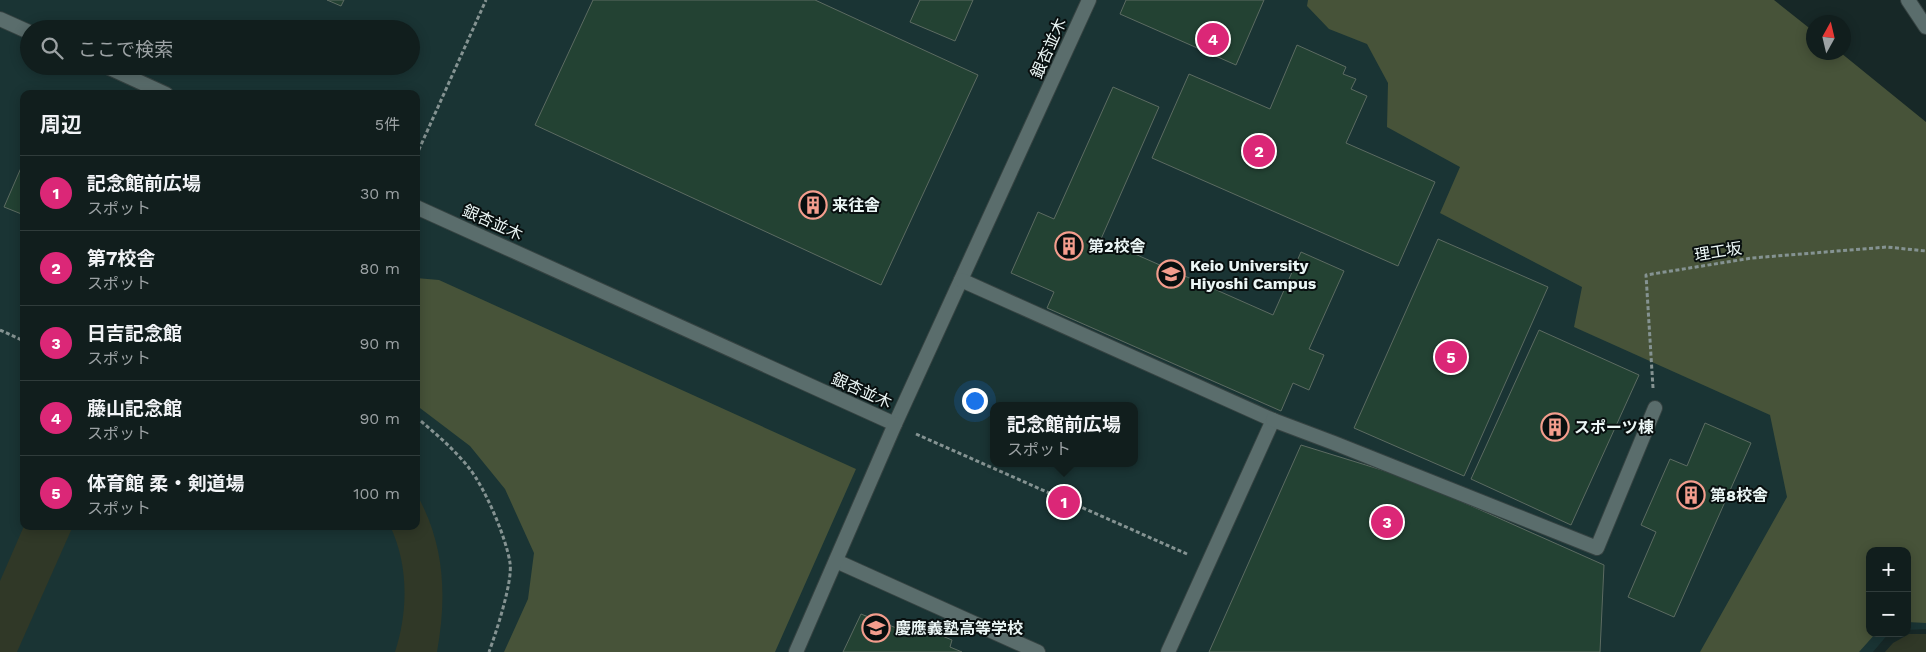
<!DOCTYPE html>
<html lang="ja">
<meta charset="utf-8">
<style>
:root{--surface:#111e1d;--page:#1e2b2a;--text:#f1f3f6;--muted:#9ca2a4;--line:#303c3b;--accent:#db2777}
body{margin:0;font-family:"Work Sans","Noto Sans JP",sans-serif;background:var(--page);color:var(--text)}
.controls{position:absolute;right:15px;bottom:15px;display:grid;overflow:hidden;border-radius:10px;box-shadow:0 2px 12px #0003}
.controls button{width:45px;height:45px;display:grid;place-items:center;padding:0;border:0;border-bottom:1px solid var(--line);background:var(--surface);color:var(--text);font:25px sans-serif}
.compass{position:absolute;left:1806px;top:15px;width:45px;height:45px;border-radius:50%;background:var(--surface);box-shadow:0 2px 12px #0003;rotate:8deg}
.you{position:absolute;left:974px;top:400px;width:18px;height:18px;margin:-12px;border:4px solid #fff;border-radius:50%;background:#1a73e8;box-shadow:0 0 0 8px #1a73e833}
.badge{display:grid;place-items:center;width:32px;height:32px;border-radius:50%;background:var(--accent);color:#fff;font-size:16px;font-weight:700}
.pin{position:absolute;translate:-50% -50%;border:2px solid #fff;box-shadow:0 1px 5px #0006}
.popup{position:absolute;left:990px;top:402px;width:148px;height:65px;box-sizing:border-box;display:grid;place-content:center;border-radius:10px;background:var(--surface);filter:drop-shadow(0 1px 4px #0005);font-size:16px;white-space:nowrap;color:var(--muted)}
.popup b{font-size:19px;color:var(--text)}
.popup::after{content:'';position:absolute;left:50%;top:100%;margin-left:-10px;border:10px solid transparent;border-top-color:var(--surface)}
.list{margin:0;padding:0;list-style:none}
h2{display:flex;justify-content:space-between;align-items:center;height:65px;margin:0;padding:0 20px;font-size:21px}
h2 small{font-size:16px;font-weight:400;color:var(--muted)}
.list li{display:grid;grid-template-columns:32px 1fr auto;gap:15px;align-items:center;box-sizing:border-box;height:75px;padding:0 20px;border-top:1px solid var(--line)}
.list b{display:block;font-size:19px;white-space:nowrap}
.list p{margin:0;font-size:16px;white-space:nowrap;color:var(--muted)}
.list em{font-size:16px;font-style:normal;color:var(--muted)}
.icon{flex:none;width:28px;height:28px;fill:none;stroke:currentColor;stroke-width:2;stroke-linecap:round;stroke-linejoin:round}
.map{position:relative;flex:none;width:1926px;height:652px;overflow:hidden}
.search{position:absolute;background:var(--surface);box-shadow:0 2px 12px #0003;left:20px;top:20px;width:400px;height:55px;display:flex;align-items:center;gap:12px;box-sizing:border-box;padding:0 18px;border-radius:28px;color:var(--muted);font-size:19px}
.panel{position:absolute;background:var(--surface);box-shadow:0 2px 12px #0003;left:20px;top:90px;width:400px;height:440px;border-radius:10px}
.map>svg:first-child{display:block}
.built{fill:#1a3434;fill-rule:evenodd}
.green{fill:#303827}
.forest{fill:#475339}
.building{fill:#234233;stroke:#5c6b62}
.lines{fill:none;stroke-linecap:round;stroke-linejoin:round}
.service-casing{stroke:#364342;stroke-width:16}
.minor-casing{stroke:#364342;stroke-width:16}
.path{stroke:#859392;stroke-width:3;stroke-dasharray:4 2.5;stroke-linecap:butt}
.service{stroke:#5a6d6c;stroke-width:14}
.minor{stroke:#5a6d6c;stroke-width:14}
.labels{text-anchor:middle;stroke-width:4;stroke-linejoin:round;paint-order:stroke}
.street-label{font-size:16px;fill:#ebf6f5;stroke:#080f0f}
.poi-label{font-size:16px;font-weight:bold;fill:#ebf6f5;stroke:#080f0f;text-anchor:start}
</style>
<div class="map">
<svg width="1926" height="652" viewBox="0 0 1926 652">
<rect width="100%" height="100%" fill="#172827"/>
<!-- built -->
<path class="built" d="M0,0H1757L1814,52L1926,142V629L1907,630V551H1870V633H1889L1873,652H0ZM29,29H411V66H29ZM24,94H416V526H24ZM994,406H1134V463H994Z"/>
<!-- green -->
<g class="green">
<path d="M416,493C445,544 447,596 437,652H395C408,612 409,565 390,526H416Z"/>
<polygon points="24,526 73,526 17,652 0,652 0,581"/>
<polygon points="1909,634 1926,634 1926,652 1885,652 1893,643"/>
</g>
<!-- forest -->
<g class="forest">
<polygon points="1308,0 1774,0 1813,31 1814,52 1841,53 1926,122 1926,623 1907,622 1907,551 1870,551 1870,633 1876,633 1859,652 1700,652 1787,497 1770,415 1574,327 1582,287 1440,213 1460,167 1387,127 1388,83 1367,44 1329,29 1307,6"/>
<polygon points="416,278 439,280 856,469 775,652 504,652 528,599 534,553 505,489 470,446 416,405"/>
</g>
<!-- building -->
<g class="building">
<polygon points="327,0 344,0 341,6"/>
<polygon points="593,0 815,0 978,75 881,285 535,125"/>
<polygon points="920,0 973,0 955,41 910,22"/>
<polygon points="1126,0 1264,0 1236,65 1120,14"/>
<polygon points="1297,45 1346,67 1343,74 1356,79 1351,89 1367,96 1346,143 1435,182 1398,266 1152,158 1189,74 1270,109"/>
<polygon points="1113,87 1159,107 1101,239 1273,315 1301,252 1344,271 1309,349 1324,355 1309,390 1293,383 1281,411 1047,308 1054,292 1011,273 1038,212 1054,219"/>
<polygon points="24,161 24,215 4,207"/>
<polygon points="1438,239 1548,287 1464,476 1354,428"/>
<polygon points="1539,330 1639,375 1571,525 1471,479"/>
<polygon points="1705,423 1751,443 1674,617 1628,597 1656,532 1641,525 1670,459 1687,466"/>
<polygon points="1301,445 1411,479 1604,565 1600,652 1209,652"/>
<polygon points="861,614 909,633 913,624 952,640 950,647 962,652 843,652"/>
</g>
<g class="lines">
<!-- service casing -->
<g class="service-casing">
<g id="service">
<polyline points="0,19 29,32"/>
<polyline points="105,66 166,94"/>
<polyline points="416,207 895,424 1089,0"/>
<polyline points="961,280 1273,420 1168,652"/>
<polyline points="1273,420 1334,443 1597,548 1655,408"/>
<polyline points="836,561 1038,652"/>
<polyline points="796,652 895,424"/>
</g>
</g>
<!-- minor casing -->
<g class="minor-casing">
<polyline id="minor" points="1908,0 1926,27"/>
</g>
<!-- path -->
<g class="path">
<polyline points="416,156 486,0"/>
<polyline points="0,330 24,341"/>
<polyline points="1653,388 1646,275 1752,258 1887,247 1926,251"/>
<path d="M416,417C435,433 454,449 469,468C485,488 506,537 510,563C513,581 496,633 489,652"/>
<polyline points="916,434 1187,554"/>
</g>
<!-- service -->
<use href="#service" class="service"/>
<!-- minor -->
<use href="#minor" class="minor"/>
</g>
<!-- icons -->
<defs>
<g id="building-ring" transform="scale(1.4375)"><circle r="9.5" fill="#080f0f" stroke="#f49d8d" stroke-width="1.5"/><path d="M-4-6H4V6H1V3H-1V6H-4ZM-2.5-4.3h1.7v1.8h-1.7ZM.8-4.3h1.7v1.8H.8ZM-2.5-1h1.7V.8h-1.7ZM.8-1h1.7V.8H.8Z" fill="#f49d8d"/></g>
<g id="university-ring" transform="scale(1.4375)"><circle r="9.5" fill="#080f0f" stroke="#f49d8d" stroke-width="1.5"/><path d="M0-5L7-2L0 1L-7-2ZM-4 1L0 2.5L4 1V4Q0 6-4 4Z" fill="#f49d8d"/></g>
<g id="school-ring" transform="scale(1.4375)"><circle r="9.5" fill="#080f0f" stroke="#f49d8d" stroke-width="1.5"/><path d="M0-5L7-2L0 1L-7-2ZM-4 1L0 2.5L4 1V4Q0 6-4 4Z" fill="#f49d8d"/></g>
</defs>
<g fill-rule="evenodd">
<use href="#building-ring" x="813" y="205"/>
<use href="#building-ring" x="1069" y="246"/>
<use href="#university-ring" x="1171" y="274"/>
<use href="#building-ring" x="1555" y="427"/>
<use href="#building-ring" x="1691" y="495"/>
<use href="#school-ring" x="876" y="628"/>
</g>
<g class="labels">
<!-- street labels -->
<g class="street-label">
<text transform="translate(1048 48) rotate(-66)" y="6">銀杏並木</text>
<text transform="translate(493 222) rotate(24)" y="6">銀杏並木</text>
<text transform="translate(1718 251) rotate(-9)" y="6">理工坂</text>
<text transform="translate(862 390) rotate(24)" y="6">銀杏並木</text>
</g>
<!-- poi labels -->
<g class="poi-label">
<text x="832" y="211">来往舎</text>
<text x="1088" y="252">第2校舎</text>
<text x="1190" y="271">Keio University<tspan x="1190" dy="18">Hiyoshi Campus</tspan></text>
<text x="1574" y="433">スポーツ棟</text>
<text x="1710" y="501">第8校舎</text>
<text x="895" y="634">慶應義塾高等学校</text>
</g>
</g>
</svg>
<div class="controls">
<button>+</button>
<button>−</button>
</div>
<svg class="compass" viewBox="-18 -18 36 36"><path d="M0-13l5 13h-10z" fill="#e53935"/><path d="M0 13l5-13h-10z" fill="#9ca2a4"/></svg>
<div class="you"></div>
<div class="pin badge" style="left:1064px;top:502px">1</div>
<div class="popup"><b>記念館前広場</b>スポット</div>
<div class="pin badge" style="left:1259px;top:151px">2</div>
<div class="pin badge" style="left:1387px;top:522px">3</div>
<div class="pin badge" style="left:1213px;top:39px">4</div>
<div class="pin badge" style="left:1451px;top:357px">5</div>
<div class="search"><svg class="icon" aria-label="search" viewBox="0 0 24 24"><circle cx="10" cy="10" r="6"/><path d="M15 15l6 6"/></svg>ここで検索</div>
<section class="panel">
<h2>周辺<small>5件</small></h2>
<ul class="list">
<li><span class="badge">1</span><div><b>記念館前広場</b><p>スポット</p></div><em>30 m</em></li>
<li><span class="badge">2</span><div><b>第7校舎</b><p>スポット</p></div><em>80 m</em></li>
<li><span class="badge">3</span><div><b>日吉記念館</b><p>スポット</p></div><em>90 m</em></li>
<li><span class="badge">4</span><div><b>藤山記念館</b><p>スポット</p></div><em>90 m</em></li>
<li><span class="badge">5</span><div><b>体育館 柔・剣道場</b><p>スポット</p></div><em>100 m</em></li>
</ul>
</section>
</div>
